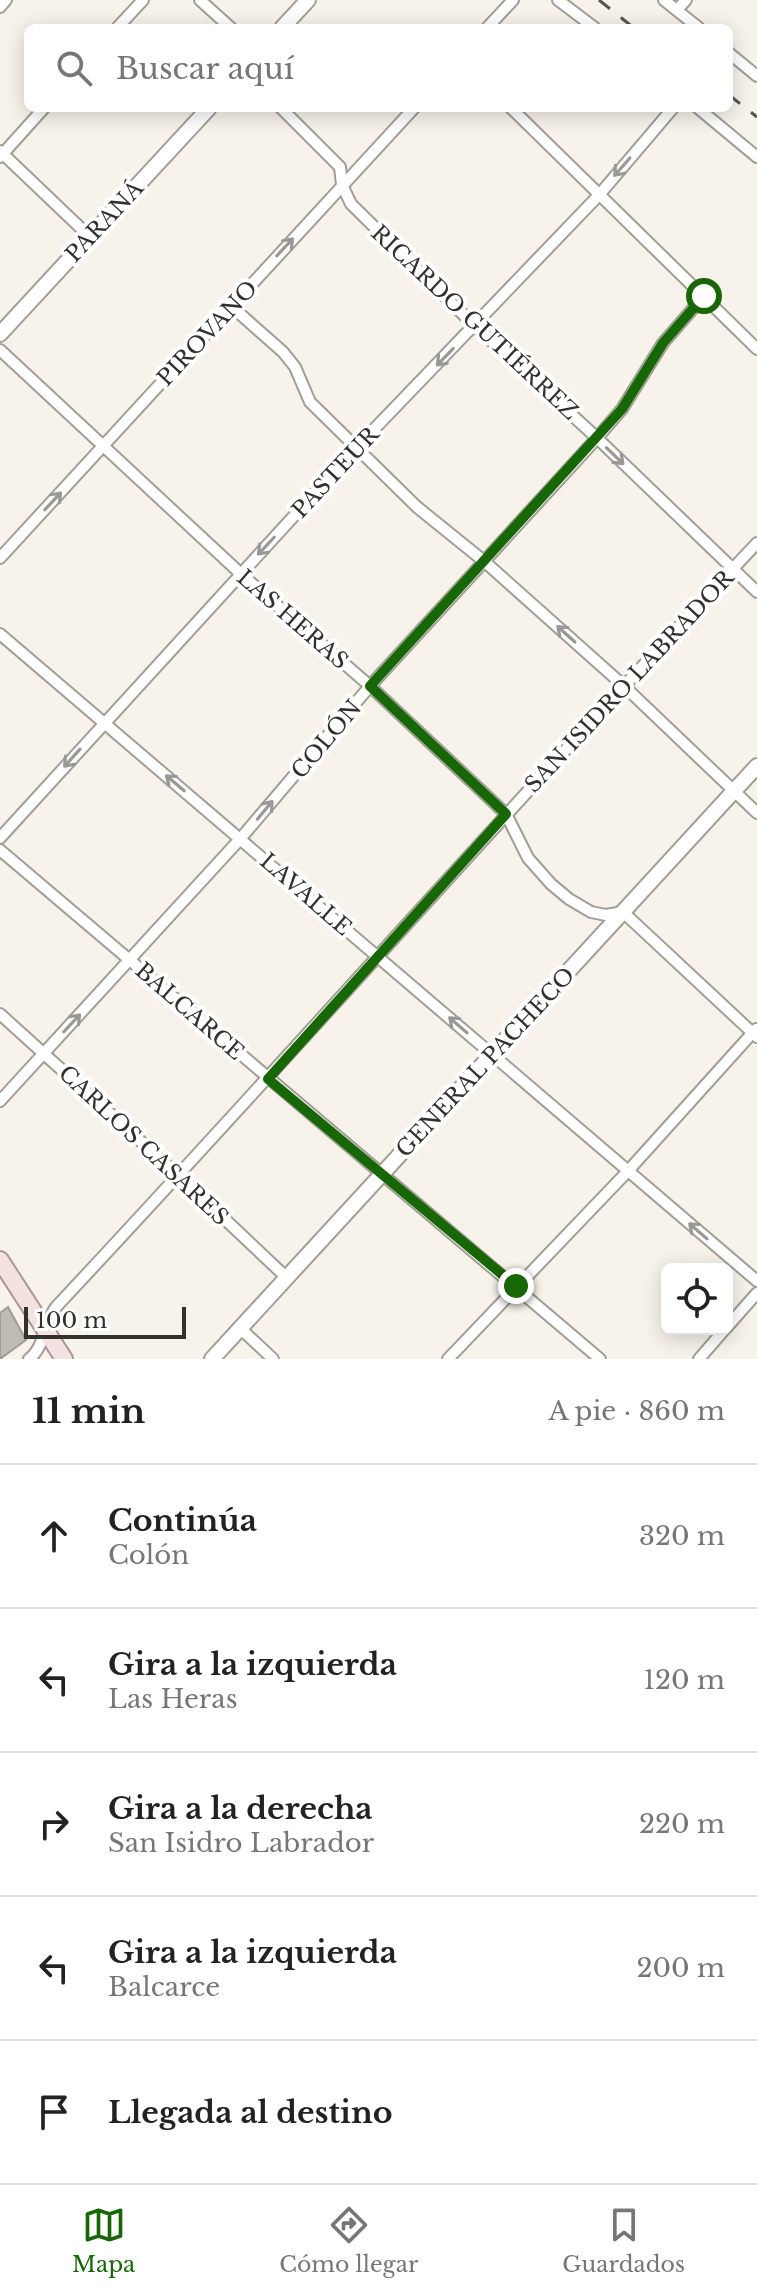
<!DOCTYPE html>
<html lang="es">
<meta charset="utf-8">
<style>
:root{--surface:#fff;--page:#f6f6f6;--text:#222;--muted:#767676;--line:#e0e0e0;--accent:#176707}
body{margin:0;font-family:"Libre Baskerville",serif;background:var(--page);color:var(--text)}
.controls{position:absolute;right:24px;bottom:24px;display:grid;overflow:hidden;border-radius:12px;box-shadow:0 4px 20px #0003}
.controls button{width:72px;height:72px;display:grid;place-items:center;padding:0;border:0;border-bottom:2px solid var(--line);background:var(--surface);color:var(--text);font:40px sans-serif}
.scale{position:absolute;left:24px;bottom:20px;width:162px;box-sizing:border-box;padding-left:8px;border:4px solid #33312d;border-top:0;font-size:22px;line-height:28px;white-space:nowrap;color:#33312d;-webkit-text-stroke:6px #fff;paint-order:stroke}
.stop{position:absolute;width:24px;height:24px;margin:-18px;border:6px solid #176707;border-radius:50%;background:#fff}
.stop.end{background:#176707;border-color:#fff;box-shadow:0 2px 8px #0008}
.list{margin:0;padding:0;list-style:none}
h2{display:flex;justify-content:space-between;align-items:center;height:104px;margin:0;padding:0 32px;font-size:34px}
h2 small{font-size:26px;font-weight:400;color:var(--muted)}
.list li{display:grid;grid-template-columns:52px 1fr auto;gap:24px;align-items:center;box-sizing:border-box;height:144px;padding:0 32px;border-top:2px solid var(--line)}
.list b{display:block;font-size:30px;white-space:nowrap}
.list p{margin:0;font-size:26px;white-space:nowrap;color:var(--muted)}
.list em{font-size:26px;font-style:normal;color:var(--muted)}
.icon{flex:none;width:44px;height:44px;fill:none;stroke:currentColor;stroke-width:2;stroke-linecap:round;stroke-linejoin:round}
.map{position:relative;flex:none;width:757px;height:1359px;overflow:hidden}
.search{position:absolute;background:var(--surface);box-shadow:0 4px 20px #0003;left:24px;right:24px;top:24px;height:88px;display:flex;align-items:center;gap:20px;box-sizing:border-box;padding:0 28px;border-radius:12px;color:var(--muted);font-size:30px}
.sheet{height:824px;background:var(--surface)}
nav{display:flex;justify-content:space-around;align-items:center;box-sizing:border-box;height:112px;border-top:2px solid var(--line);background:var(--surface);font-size:22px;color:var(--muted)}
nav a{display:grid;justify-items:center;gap:4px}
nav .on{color:var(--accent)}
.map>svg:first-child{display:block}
.building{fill:#bfbbb2;stroke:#a09c94;stroke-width:2}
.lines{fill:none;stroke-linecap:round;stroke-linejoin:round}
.street-casing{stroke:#a29e95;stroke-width:14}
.secondary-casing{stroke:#a29e95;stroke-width:18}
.primary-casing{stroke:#ac9794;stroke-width:20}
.street{stroke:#fff;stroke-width:10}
.secondary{stroke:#fff;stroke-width:14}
.primary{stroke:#f4e2e0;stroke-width:16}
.rail{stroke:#585651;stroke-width:3;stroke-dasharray:14 14;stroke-linecap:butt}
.oneway{stroke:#999896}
.route{stroke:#176707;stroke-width:10}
.labels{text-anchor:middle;stroke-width:8;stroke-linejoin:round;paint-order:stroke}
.street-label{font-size:22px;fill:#33312d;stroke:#fff}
</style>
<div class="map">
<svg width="757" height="1359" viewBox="0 0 757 1359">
<rect width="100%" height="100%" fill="#f8f3ea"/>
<!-- building -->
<polygon class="building" points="8,1307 26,1340 0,1359 0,1313"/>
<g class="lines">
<!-- street casing -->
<g class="street-casing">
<g id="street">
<polyline points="200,0 231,28"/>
<polyline points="558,0 595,28"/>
<polyline points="664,0 699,28"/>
<polyline points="0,7 6,0"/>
<polyline points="677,10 686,0"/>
<polyline points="117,28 143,0"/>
<polyline points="487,28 513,0"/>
<polyline points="729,53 757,76"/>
<polyline points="281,108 340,167 342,185 351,204 474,325 597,438 757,592"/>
<polyline points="511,108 757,349"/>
<polyline points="698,108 757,157"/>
<polyline points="0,151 90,237"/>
<polyline points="0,157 44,108"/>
<polyline points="231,306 283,352 295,367 310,402 417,507 485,562 624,686 757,813"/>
<polyline points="0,350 241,574 370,686 506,814 528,858 551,884 569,899 591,912 606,915 623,912 757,1037"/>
<polyline points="0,558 414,108"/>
<polyline points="0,634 757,1281"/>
<polyline points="0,838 356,448 599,195 673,108"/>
<polyline points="0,850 600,1359"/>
<polyline points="0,1014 179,1176 287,1278"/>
<polyline points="0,1101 241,838 370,686 597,438 622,409 663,343 704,296"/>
<polyline points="727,1327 757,1293"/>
<polyline points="240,1328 273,1359"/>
<path d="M29,1359C45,1347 44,1323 56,1307C292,1055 520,795 757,543"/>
<polyline points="448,1359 628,1171 756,1029"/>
<polyline points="699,1359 725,1329"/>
</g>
</g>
<!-- secondary casing -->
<g class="secondary-casing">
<g id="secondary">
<polyline points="282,28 308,0"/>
<polyline points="0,334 209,108"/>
<polyline points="212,1359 757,766"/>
</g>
</g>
<!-- primary casing -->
<g class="primary-casing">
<polyline id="primary" points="0,1260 64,1359"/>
</g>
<!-- street -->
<use href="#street" class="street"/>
<!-- secondary -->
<use href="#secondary" class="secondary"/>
<!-- primary -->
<use href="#primary" class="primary"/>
<!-- rail -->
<g class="rail">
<polyline points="599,0 634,28"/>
<polyline points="729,95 757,117"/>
</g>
</g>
<!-- one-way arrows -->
<defs><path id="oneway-shaft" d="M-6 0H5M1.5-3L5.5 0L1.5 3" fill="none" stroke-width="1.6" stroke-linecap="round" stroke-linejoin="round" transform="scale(2)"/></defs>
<g class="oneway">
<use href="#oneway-shaft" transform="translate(622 167) rotate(131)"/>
<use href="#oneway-shaft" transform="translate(285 247) rotate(-47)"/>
<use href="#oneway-shaft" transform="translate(445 357) rotate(134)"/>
<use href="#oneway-shaft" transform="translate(615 456) rotate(44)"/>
<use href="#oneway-shaft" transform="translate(53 501) rotate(-47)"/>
<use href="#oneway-shaft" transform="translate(266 546) rotate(133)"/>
<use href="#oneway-shaft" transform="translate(566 634) rotate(-138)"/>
<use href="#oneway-shaft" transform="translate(72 758) rotate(132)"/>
<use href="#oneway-shaft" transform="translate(175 783) rotate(-140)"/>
<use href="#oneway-shaft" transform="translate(265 810) rotate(-50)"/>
<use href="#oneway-shaft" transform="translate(72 1023) rotate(-47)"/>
<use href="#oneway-shaft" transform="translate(458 1025) rotate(-139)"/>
<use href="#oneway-shaft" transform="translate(698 1231) rotate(-139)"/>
</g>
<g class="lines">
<!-- route -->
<polyline class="route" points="516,1286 268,1079 506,814 370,686 622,409 663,343 704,296"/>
</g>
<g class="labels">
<!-- street labels -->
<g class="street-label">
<text transform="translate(104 221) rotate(-47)" y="8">PARANÁ</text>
<text transform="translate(475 322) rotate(43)" y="8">RICARDO GUTIÉRREZ</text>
<text transform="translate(207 333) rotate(-47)" y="8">PIROVANO</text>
<text transform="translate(335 472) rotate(-47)" y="8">PASTEUR</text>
<text transform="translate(293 619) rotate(41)" y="8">LAS HERAS</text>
<text transform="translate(629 681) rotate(-47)" y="8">SAN ISIDRO LABRADOR</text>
<text transform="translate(326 739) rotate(-50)" y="8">COLÓN</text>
<text transform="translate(306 894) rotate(41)" y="8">LAVALLE</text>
<text transform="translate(190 1011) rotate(41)" y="8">BALCARCE</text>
<text transform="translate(485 1062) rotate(-47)" y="8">GENERAL PACHECO</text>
<text transform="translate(144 1145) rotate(43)" y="8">CARLOS CASARES</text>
</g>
</g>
</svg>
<div class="controls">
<button><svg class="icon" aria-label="locate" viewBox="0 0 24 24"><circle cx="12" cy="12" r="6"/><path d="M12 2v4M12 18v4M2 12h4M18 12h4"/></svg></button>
</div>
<div class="scale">100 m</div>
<div class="stop" style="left:704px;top:296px"></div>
<div class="stop end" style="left:516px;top:1286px"></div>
<div class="search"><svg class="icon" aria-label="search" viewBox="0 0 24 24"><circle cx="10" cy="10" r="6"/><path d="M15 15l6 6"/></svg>Buscar aquí</div>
</div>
<section class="sheet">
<h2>11 min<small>A pie · 860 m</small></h2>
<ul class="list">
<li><svg class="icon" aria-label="ahead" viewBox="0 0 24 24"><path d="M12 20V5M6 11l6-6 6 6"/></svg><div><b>Continúa</b><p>Colón</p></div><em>320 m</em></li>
<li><svg class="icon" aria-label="left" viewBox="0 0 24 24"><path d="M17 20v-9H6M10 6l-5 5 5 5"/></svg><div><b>Gira a la izquierda</b><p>Las Heras</p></div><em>120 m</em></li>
<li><svg class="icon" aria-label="right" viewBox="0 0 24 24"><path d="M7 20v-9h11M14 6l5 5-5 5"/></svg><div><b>Gira a la derecha</b><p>San Isidro Labrador</p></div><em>220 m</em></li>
<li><svg class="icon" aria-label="left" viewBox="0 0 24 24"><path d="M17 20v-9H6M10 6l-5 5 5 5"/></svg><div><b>Gira a la izquierda</b><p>Balcarce</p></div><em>200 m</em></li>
<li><svg class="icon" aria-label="arrive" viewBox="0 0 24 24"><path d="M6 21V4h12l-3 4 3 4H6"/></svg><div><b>Llegada al destino</b></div></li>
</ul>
</section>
<nav>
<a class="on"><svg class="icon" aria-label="map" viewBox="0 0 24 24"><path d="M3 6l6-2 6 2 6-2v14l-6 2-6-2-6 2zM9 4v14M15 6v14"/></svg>Mapa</a>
<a><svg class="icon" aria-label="directions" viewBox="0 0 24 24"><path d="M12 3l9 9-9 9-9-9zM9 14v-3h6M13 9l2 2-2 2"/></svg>Cómo llegar</a>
<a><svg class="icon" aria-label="saved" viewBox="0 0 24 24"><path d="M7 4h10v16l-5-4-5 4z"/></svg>Guardados</a>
</nav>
